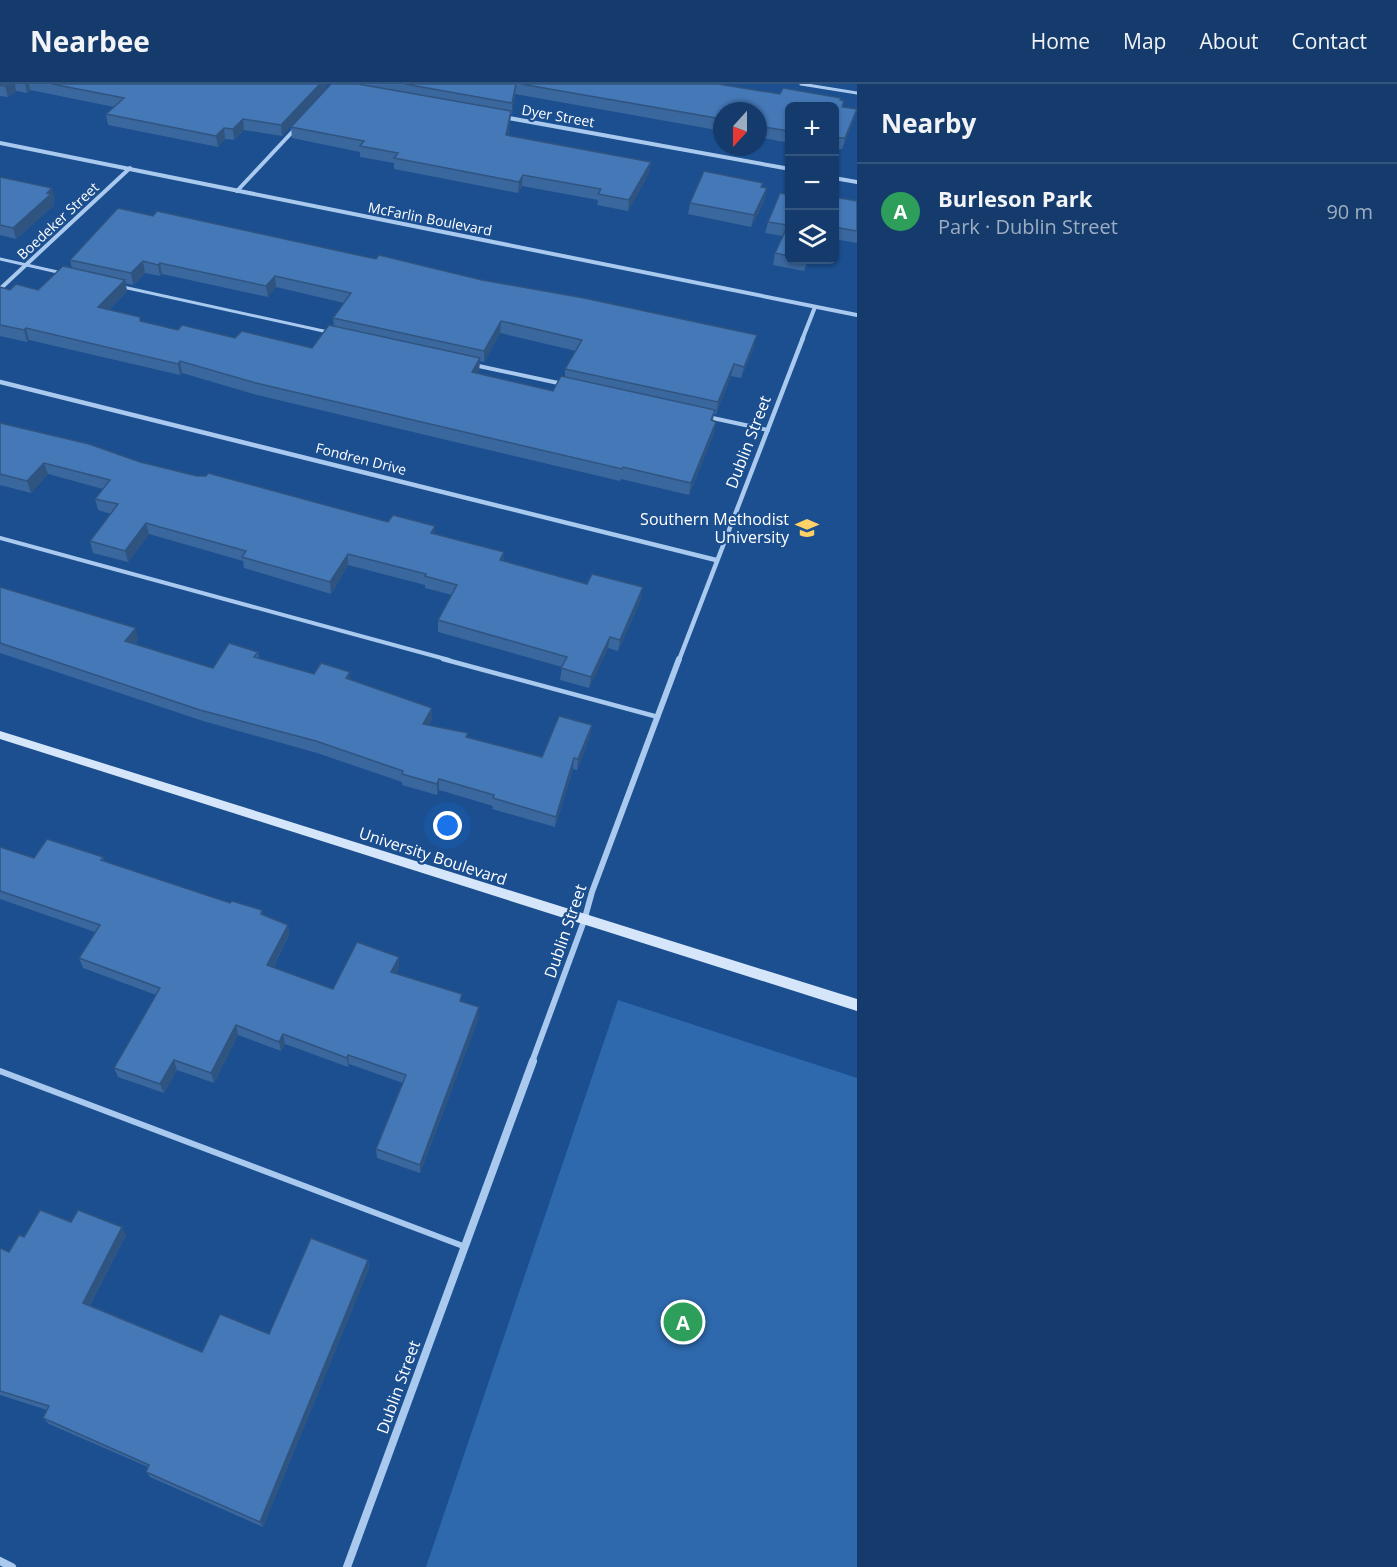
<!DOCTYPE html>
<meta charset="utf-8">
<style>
:root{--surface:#143b6b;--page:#214673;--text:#f1f3f6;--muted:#9dadc1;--line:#33557e;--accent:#8bbbb9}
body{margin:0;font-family:"Open Sans",sans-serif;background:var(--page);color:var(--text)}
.controls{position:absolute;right:18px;top:18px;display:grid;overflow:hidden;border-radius:9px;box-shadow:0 2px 4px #0004}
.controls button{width:54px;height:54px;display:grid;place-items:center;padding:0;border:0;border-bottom:2px solid var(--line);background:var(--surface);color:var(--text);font:30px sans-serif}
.compass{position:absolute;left:713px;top:18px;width:54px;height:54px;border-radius:50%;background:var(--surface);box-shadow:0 2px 4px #0004;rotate:201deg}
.you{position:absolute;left:448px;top:742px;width:21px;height:21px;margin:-15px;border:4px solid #fff;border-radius:50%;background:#1a73e8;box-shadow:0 0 0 9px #1a73e833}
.badge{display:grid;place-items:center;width:39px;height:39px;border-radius:50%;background:var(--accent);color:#fff;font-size:20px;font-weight:700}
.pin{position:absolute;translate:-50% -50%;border:3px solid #fff;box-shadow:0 2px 6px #0006}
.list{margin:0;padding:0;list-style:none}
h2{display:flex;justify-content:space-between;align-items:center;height:78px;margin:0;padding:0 24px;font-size:26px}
h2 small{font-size:20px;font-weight:400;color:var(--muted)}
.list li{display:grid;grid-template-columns:39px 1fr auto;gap:18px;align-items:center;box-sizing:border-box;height:96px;padding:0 24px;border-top:2px solid var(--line)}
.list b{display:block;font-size:22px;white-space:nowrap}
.list p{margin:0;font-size:20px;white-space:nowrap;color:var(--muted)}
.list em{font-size:20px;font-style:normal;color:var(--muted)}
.icon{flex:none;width:33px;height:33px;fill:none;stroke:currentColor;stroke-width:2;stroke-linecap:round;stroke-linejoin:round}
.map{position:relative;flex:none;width:857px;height:1483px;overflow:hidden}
header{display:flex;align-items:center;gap:36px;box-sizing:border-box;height:84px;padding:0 30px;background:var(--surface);border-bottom:2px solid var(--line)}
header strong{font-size:28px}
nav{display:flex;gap:33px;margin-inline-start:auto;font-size:21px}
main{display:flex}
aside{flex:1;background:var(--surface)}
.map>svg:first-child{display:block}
.green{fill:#2e69ad}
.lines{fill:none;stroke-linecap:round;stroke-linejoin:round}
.lane-far3{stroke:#a9c9ee;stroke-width:3}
.lane-far2{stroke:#a9c9ee;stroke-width:4}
.lane-far1{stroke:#a9c9ee;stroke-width:4.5}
.lane{stroke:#a9c9ee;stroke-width:6}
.street-far3{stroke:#a9c9ee;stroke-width:4}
.street-far2{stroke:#a9c9ee;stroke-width:4.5}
.street-far1{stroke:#a9c9ee;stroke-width:6}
.street{stroke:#a9c9ee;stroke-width:8}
.secondary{fill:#d6e6fa;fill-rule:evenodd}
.wall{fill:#3a679d;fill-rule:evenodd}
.shaded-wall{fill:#305480}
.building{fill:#4478b7;stroke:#305480;stroke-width:1.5}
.labels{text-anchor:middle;stroke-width:4.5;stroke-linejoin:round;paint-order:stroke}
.far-street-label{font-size:14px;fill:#fff;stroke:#1b4f8f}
.street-label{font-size:16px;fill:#fff;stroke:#1b4f8f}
.poi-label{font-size:16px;fill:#fff;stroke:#1b4f8f;text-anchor:end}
</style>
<header>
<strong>Nearbee</strong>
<nav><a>Home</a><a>Map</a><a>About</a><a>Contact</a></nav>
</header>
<main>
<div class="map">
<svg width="857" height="1483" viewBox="0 0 857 1483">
<rect width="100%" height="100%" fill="#1b4f8f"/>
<!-- green -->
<polygon class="green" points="618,916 857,994 857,1483 426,1483"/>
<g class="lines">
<!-- lane-far3 -->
<g class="lane-far3">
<polyline points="801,0 857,9"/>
<polyline points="0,175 62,189"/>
<polyline points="123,203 328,248"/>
</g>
<!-- lane-far2 -->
<g class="lane-far2">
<polyline points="474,281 563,300"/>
<polyline points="708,333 768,346"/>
<polyline points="0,454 449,576"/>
</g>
<!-- lane-far1 -->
<polyline class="lane-far1" points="443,575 658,633"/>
<!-- lane -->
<polyline class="lane" points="0,987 463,1162"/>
<!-- street-far3 -->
<g class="street-far3">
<polyline points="503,33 790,85"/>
<polyline points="0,59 857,231"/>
<polyline points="834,94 857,98"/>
<polyline points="237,107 295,45"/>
<polyline points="0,205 130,84"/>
<polyline points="802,256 815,223"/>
</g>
<!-- street-far2 -->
<g class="street-far2">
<polyline points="0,298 716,476"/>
<polyline points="679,576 803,254"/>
</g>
<!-- street-far1 -->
<polyline class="street-far1" points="532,978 584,837 592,808 679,575"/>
<!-- street -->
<g class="street">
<polyline points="0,1477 12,1483"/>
<polyline points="347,1483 533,977"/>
</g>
<!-- secondary -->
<polygon class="secondary" points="0,647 857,915 857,927 0,655"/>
</g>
<!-- wall -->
<g class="wall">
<polygon points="0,0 326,0 282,52 244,46 234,56 225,55 218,63 108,41 106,30 114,23 30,6 27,9 16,7 8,13 0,12"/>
<polygon points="331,0 718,0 780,10 841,16 843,23 857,25 854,36 842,65 838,65 834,64 834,22 789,22 789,59 758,53 758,27 722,27 722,47 515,10 512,30 511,30 508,52 651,78 649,89 628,127 597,121 598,116 522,102 518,109 394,85 394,79 360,73 360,68 292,54 291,43"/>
<polygon points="0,93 55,116 53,117 54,121 16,155 0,151"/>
<polygon points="763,99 762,103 765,115 751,143 688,130 690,119"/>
<polygon points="789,111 789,176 808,176 804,187 773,181 775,169 783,152 765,149 768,138"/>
<polygon points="834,113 857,117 857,159 834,155"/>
<path d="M118,124L754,263L741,294L731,292L716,330H714L713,337L716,338L714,349L689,411L621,395L620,397L257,311L182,289L180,291L29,256L27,258L0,252V203L10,206H38L72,184L70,176ZM145,189L160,192L162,190L268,213L276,203L344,219L333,234L334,242L312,264L178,246L141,237L109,226L127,207L125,199L133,201ZM500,249L576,267L565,285V293L553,307L477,290L479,286L480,277L484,278Z"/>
<polygon points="0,339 140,378 435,450 504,477 641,515 618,567 608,564 589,604 560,596 562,583 438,548 438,536 452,511 425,504 425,501 348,481 331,510 244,484 243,477 149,450 128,478 93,469 90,457 111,430 98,426 95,415 103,405 48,390 31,409 0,401"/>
<polygon points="0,503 138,555 135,560 213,584 258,568 259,574 314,590 351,596 432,635 429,641 468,653 542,673 592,641 590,652 577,686 573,685 555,743 492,725 493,722 439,706 437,711 402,701 402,698 317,669 203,637 0,569"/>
<polygon points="0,763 34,774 103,773 104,777 230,819 262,826 263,831 288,841 289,851 273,884 333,905 399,883 396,889 462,918 479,933 420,1089 377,1074 376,1065 403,999 349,980 348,983 285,960 281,967 238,951 214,999 177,986 164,1009 118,993 114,984 156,911 83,884 79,874 95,848 0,815"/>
<polygon points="71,1138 126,1151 90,1221 202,1268 269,1250 368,1176 369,1184 263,1443 150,1393 146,1388 148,1383 49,1340 43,1334 47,1326 0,1311 0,1164 9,1168 24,1153"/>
</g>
<!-- shaded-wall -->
<g class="shaded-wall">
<polygon points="8,0 15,0 16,7 8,13 5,2"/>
<polygon points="25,0 29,0 30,6 27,9"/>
<polygon points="320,0 326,0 326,5 282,52 281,41"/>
<polygon points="516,0 515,10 512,30 512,19"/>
<polygon points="857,25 854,36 842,65 845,54"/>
<polygon points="511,27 510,38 506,63 506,51"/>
<polygon points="243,35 244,46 234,56 233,45"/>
<polygon points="224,44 225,55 218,63 216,52"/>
<polygon points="651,78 649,89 628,127 629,116"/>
<polygon points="523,91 522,102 518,109 519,98"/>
<polygon points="52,104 55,116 53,117 54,121 16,155 13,144"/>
<polygon points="767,104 765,115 751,143 754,131"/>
<polygon points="143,177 145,189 133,201 131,189"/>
<polygon points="160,179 162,190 160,192 158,181"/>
<polygon points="275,192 276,203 268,213 266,202"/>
<polygon points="125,196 127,207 100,235 98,223"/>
<polygon points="501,237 500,249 484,278 484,267"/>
<polygon points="26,244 29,256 27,258 24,246"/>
<polygon points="757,251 754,263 741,294 744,283"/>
<polygon points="480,274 479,286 471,300 472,288"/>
<polygon points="180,277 182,289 180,291 178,280"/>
<polygon points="734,280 731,292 716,330 718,318"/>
<polygon points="716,338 714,349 689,411 691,399"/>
<polygon points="44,379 48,390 31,409 27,397"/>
<polygon points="146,439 149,450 128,478 125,467"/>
<polygon points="435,442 435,453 431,449"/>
<polygon points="504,468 504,480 500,476"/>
<polygon points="348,470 348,481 331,510 330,498"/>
<polygon points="643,503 641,515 618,567 620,556"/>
<polygon points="136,544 138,555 128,568 125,557"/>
<polygon points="610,553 608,564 589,604 591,593"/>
<polygon points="350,588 351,599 346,594"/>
<polygon points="432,624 432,635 423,651 423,640"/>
<polygon points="592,641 590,652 577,686 578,675"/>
<polygon points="574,674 573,685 555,743 556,733"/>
<polygon points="439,695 439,706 437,711 437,700"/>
<polygon points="288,841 289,851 269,891 267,881"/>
<polygon points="399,873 399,883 391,898 391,888"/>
<polygon points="479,923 479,933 420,1089 420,1081"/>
<polygon points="236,941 238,951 214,999 211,989"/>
<polygon points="283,950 285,960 281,967 279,958"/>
<polygon points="348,971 349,980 348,983 347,974"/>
<polygon points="174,976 177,986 164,1009 160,1000"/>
<polygon points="122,1143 126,1151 87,1226 83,1219"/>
<polygon points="368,1176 369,1184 263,1443 260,1438"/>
</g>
<!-- building -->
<g class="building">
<polygon points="0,0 8,0 5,2 0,1"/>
<polygon points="52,0 320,0 281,41 243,35 233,45 224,44 216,52 106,30 124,14"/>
<polygon points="331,0 358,0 511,27 506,51 651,78 629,116 598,110 601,105 523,91 519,98 394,74 398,69 360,62 364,57 291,43"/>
<polygon points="405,0 516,0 512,19"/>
<polygon points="521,0 718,0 780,10 783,4 841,14 840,16 844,17 842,23 857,25 845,54 841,54 834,53 834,22 789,22 789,47 758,42 758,27 722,27 722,35"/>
<polygon points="704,87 763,99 761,103 767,104 754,131 690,119"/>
<polygon points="0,93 52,104 47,109 51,110 13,144 0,141"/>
<polygon points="780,109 789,111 789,172 775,169 788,141 768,138"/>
<polygon points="834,113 857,117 857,147 834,143"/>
<polygon points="118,124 153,132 157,127 376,175 379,171 482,196 584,214 757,251 744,283 734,280 718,318 565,285 582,256 501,237 484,267 333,234 351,209 275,192 266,202 160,179 158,181 143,177 131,189 70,176"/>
<polygon points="63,182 125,196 98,223 140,233 140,237 178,246 182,241 235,254 242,247 312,264 329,241 480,274 472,288 553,307 561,292 715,326 711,336 716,338 691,399 623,383 622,385 256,299 180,277 178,280 26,244 24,246 0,241 0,203 10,206 16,200 38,206"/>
<polygon points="0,339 89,360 140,378 197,392 206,392 208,389 388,438 393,431 435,442 431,449 504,468 500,476 587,500 592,490 643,503 620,556 610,553 591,593 561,584 567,573 438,536 457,501 425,492 426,490 348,470 330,498 242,473 246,467 146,439 125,467 90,457 118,420 95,415 110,396 44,379 27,397 0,390"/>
<polygon points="0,503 136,544 125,557 213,584 229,559 258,568 254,573 314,590 321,579 350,588 346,594 432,624 423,640 468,649 466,653 542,673 559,632 592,641 578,675 574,674 556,733 493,714 494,711 439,695 437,700 402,690 403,687 316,657 200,626 0,559"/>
<polygon points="47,755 103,773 101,776 230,819 232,817 262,826 261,830 288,841 267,881 333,905 357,858 399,873 391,888 462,910 460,917 479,923 420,1081 376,1065 406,991 348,971 347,974 283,950 279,958 236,941 211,989 174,976 160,1000 114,984 160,904 79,874 100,841 0,807 0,763 34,774"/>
<polygon points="40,1126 71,1138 78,1126 122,1143 83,1219 202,1268 220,1230 269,1250 311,1154 368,1176 260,1438 146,1388 149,1381 43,1334 49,1322 0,1307 0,1164 9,1168 19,1151 24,1153"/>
</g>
<!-- icons -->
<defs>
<g id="university-bare" transform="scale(1.8)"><path d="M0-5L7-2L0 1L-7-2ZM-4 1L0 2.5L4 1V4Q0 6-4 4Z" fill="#ffd166" stroke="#1b4f8f" stroke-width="2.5" paint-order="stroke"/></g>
</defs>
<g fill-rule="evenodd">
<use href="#university-bare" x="807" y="444"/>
</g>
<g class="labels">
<!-- far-street labels -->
<g class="far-street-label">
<text transform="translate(558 32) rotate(10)" y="5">Dyer Street</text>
<text transform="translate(430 135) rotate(11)" y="5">McFarlin Boulevard</text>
<text transform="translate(58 137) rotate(-43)" y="5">Boedeker Street</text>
<text transform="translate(361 375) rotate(14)" y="5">Fondren Drive</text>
</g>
<!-- street labels -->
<g class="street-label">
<text transform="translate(748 358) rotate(-69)" y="6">Dublin Street</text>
<text transform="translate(433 772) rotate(18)" y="6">University Boulevard</text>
<text transform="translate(565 847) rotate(-71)" y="6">Dublin Street</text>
<text transform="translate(398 1303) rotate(-70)" y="6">Dublin Street</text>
</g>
<!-- poi labels -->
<g class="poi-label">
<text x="789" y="441">Southern Methodist<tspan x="789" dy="18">University</tspan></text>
</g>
</g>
</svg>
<div class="controls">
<button>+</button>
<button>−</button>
<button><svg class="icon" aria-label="layers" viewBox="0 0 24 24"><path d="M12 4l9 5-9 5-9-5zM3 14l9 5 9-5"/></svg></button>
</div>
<svg class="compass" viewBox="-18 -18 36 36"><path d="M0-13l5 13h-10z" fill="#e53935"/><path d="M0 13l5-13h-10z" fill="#9dadc1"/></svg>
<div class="you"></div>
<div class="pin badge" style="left:683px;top:1238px;background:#2e9e5b">A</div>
</div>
<aside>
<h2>Nearby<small></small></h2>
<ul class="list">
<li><span class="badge" style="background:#2e9e5b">A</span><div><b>Burleson Park</b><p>Park · Dublin Street</p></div><em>90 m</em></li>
</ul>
</aside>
</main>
